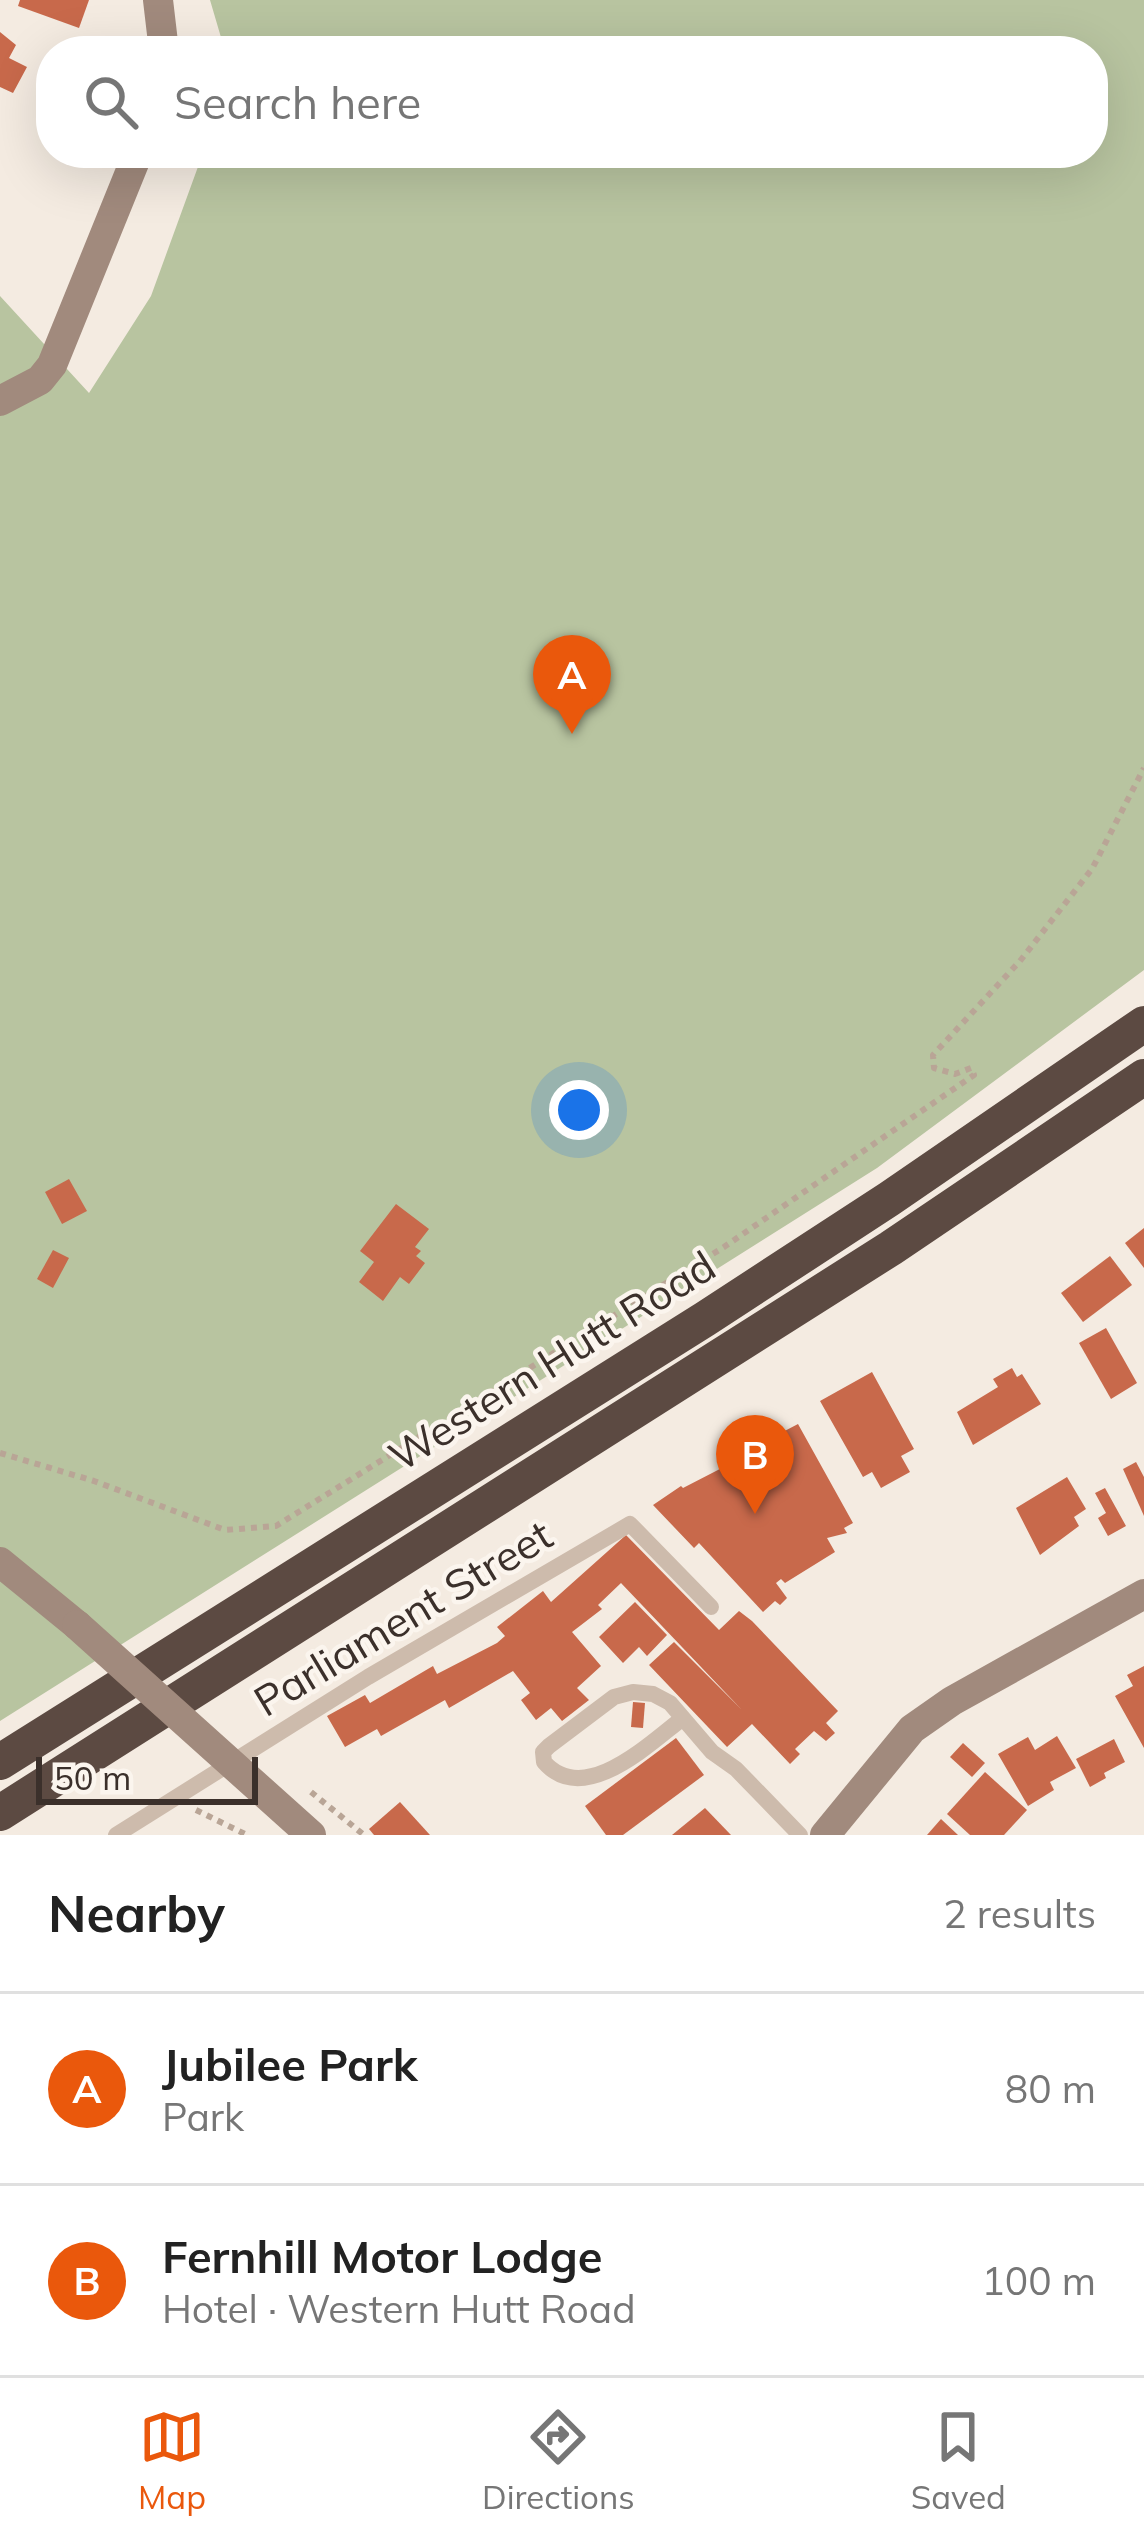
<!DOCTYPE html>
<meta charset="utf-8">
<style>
:root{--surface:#fff;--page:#f2f2f2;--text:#222;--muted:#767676;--line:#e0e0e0;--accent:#ea580c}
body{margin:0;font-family:Mulish,sans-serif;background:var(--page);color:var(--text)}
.scale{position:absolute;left:36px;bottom:30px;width:222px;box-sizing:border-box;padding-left:12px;border:6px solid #3b302b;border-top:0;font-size:33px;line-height:42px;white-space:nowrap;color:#3b302b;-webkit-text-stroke:9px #fbf5ee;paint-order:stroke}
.you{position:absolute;left:579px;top:1110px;width:42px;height:42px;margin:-30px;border:9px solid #fff;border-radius:50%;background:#1a73e8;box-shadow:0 0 0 18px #1a73e833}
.badge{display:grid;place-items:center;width:78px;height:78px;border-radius:50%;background:var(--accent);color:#fff;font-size:39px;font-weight:700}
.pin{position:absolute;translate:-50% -99px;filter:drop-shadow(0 3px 6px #0008)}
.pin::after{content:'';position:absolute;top:63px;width:42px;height:36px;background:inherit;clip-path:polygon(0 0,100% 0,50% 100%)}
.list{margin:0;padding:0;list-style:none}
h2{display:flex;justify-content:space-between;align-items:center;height:156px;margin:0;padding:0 48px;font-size:51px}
h2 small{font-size:39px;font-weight:400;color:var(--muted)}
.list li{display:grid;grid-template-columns:78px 1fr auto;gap:36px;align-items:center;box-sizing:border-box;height:192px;padding:0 48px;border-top:3px solid var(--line)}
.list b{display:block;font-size:45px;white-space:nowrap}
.list p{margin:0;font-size:39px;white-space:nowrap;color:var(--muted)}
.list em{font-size:39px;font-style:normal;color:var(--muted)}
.icon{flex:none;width:66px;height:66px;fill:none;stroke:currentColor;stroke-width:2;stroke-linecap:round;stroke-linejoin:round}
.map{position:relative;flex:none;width:1144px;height:1835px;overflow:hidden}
.search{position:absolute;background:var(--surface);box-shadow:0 12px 48px #0002;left:36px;right:36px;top:36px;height:132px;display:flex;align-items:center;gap:30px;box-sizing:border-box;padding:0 42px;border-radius:48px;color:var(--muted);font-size:45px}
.sheet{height:540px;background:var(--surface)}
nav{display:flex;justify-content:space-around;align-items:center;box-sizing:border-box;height:168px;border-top:3px solid var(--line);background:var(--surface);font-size:33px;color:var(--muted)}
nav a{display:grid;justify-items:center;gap:6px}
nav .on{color:var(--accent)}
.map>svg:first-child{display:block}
.green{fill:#b8c4a0}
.building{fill:#c8694b}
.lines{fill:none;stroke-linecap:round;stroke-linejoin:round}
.path{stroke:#b9a596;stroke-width:6;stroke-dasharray:6 6;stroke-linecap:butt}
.lane{stroke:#cdbbac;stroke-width:16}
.secondary{stroke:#a18a7d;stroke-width:30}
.highway{stroke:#5c4a42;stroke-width:36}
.secondary-bridge{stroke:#a18a7d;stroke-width:30}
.labels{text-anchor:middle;stroke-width:9;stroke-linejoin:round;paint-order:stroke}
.street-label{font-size:42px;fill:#3b302b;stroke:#fbf5ee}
</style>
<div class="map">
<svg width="1144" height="1835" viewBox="0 0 1144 1835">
<rect width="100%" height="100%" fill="#f4ebe1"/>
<!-- green -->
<polygon class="green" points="210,0 1144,0 1144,970 877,1168 0,1721 0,296 89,393 151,296 203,153 1093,153 1093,51 225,51"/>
<!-- building -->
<g class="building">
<polygon points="20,0 89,0 79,28 18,6"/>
<polygon points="0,32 16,45 9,58 27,67 13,93 0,87"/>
<polygon points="69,1179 87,1211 62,1224 45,1192"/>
<polygon points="396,1204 429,1229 415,1247 421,1251 416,1256 425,1263 409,1284 400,1277 383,1301 359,1282 374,1262 360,1251"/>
<polygon points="1144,1228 1144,1268 1125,1243"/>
<polygon points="53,1250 69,1258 53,1288 37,1279"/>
<polygon points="1110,1256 1132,1285 1083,1322 1061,1293"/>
<polygon points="1106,1328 1137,1383 1111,1399 1079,1343"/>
<polygon points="1012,1368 1017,1377 1022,1374 1041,1404 973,1445 957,1412 998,1387 993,1379"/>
<polygon points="872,1372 914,1449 901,1456 910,1472 881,1488 872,1472 863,1477 820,1401"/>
<polygon points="798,1424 853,1523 844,1528 847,1533 827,1538 835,1552 785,1583 781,1579 776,1583 787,1598 780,1605 775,1601 763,1612 699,1543 694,1548 653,1505 681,1486 683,1488 778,1439 777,1435"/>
<polygon points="1136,1462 1144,1477 1144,1516 1123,1469"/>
<polygon points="1067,1477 1086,1509 1074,1517 1079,1526 1040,1555 1016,1508"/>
<polygon points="1105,1488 1126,1526 1108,1536 1098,1518 1106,1513 1095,1493"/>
<polygon points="626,1535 719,1630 739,1611 752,1621 838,1711 826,1723 835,1733 826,1741 814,1731 795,1749 800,1754 790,1764 752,1724 727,1747 649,1665 674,1642 742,1710 621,1583 598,1605 602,1609 572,1632 601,1666 577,1688 589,1700 562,1721 551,1708 536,1720 521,1700 530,1693 513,1671 449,1708 445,1700 381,1736 377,1729 345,1747 327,1716 365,1695 370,1703 433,1666 437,1674 497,1643 505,1636 497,1627 543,1591 551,1602"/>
<polygon points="635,1602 667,1635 647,1656 639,1647 623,1663 599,1637"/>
<polygon points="1144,1666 1144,1748 1115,1696 1133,1686 1127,1675"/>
<polygon points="633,1702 645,1703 643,1728 631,1727"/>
<polygon points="1057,1736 1076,1768 1050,1782 1054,1790 1028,1806 998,1754 1028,1737 1035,1750"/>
<polygon points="676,1738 704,1775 623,1835 606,1835 585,1806"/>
<polygon points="1114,1739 1125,1762 1104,1773 1106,1778 1090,1787 1076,1759"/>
<polygon points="963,1743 985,1763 972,1777 950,1757"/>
<polygon points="985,1772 1027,1810 1004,1835 970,1835 947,1814"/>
<polygon points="400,1802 430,1835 374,1835 369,1829"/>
<polygon points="705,1808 731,1835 672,1835"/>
<polygon points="941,1819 958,1835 927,1835"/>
</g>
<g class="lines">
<!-- path -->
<g class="path">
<polyline points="0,1453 94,1481 225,1530 276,1526 724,1247 974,1075 971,1068 955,1074 934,1068 933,1055 1020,961 1092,869 1144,768"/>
<polyline points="311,1792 364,1835"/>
<polyline points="196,1810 247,1835"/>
</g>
<!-- lane -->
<g class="lane">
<path d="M683,1718C650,1743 584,1808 544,1762L543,1752L549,1746L614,1697L633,1692L653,1694L670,1703L712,1752L736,1769L800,1835"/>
<polyline points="116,1835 368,1677 630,1524 711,1607"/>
</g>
<!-- secondary -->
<g class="secondary">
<polyline points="158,0 164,51"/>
<polyline points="0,401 40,380 52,365 138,153"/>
<polyline points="0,1562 77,1625"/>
<polyline points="825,1835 912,1729 952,1701 1144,1594"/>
</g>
<!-- highway -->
<g class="highway">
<polyline points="0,1762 705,1319 889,1199 1144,1024"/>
<polyline points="0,1813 891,1248 1144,1077"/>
</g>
<!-- secondary-bridge -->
<polyline class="secondary-bridge" points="77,1625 311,1835"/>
</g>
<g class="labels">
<!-- street labels -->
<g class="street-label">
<text transform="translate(552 1361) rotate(-32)" y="15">Western Hutt Road</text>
<text transform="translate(403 1618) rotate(-31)" y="15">Parliament Street</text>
</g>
</g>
</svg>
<div class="scale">50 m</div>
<div class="you"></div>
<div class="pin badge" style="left:572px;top:734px">A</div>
<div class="pin badge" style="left:755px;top:1514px">B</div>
<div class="search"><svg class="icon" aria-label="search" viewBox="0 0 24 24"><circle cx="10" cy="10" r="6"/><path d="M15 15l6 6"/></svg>Search here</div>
</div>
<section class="sheet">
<h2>Nearby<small>2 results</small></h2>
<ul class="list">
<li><span class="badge">A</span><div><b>Jubilee Park</b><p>Park</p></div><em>80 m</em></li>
<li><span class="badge">B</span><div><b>Fernhill Motor Lodge</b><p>Hotel · Western Hutt Road</p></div><em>100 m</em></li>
</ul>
</section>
<nav>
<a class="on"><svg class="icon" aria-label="map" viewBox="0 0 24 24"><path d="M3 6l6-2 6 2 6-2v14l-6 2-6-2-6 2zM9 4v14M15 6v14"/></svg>Map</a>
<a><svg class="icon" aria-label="directions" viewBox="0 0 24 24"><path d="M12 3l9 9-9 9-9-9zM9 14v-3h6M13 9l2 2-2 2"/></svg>Directions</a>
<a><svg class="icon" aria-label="saved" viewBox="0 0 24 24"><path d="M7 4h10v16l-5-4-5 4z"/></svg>Saved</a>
</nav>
